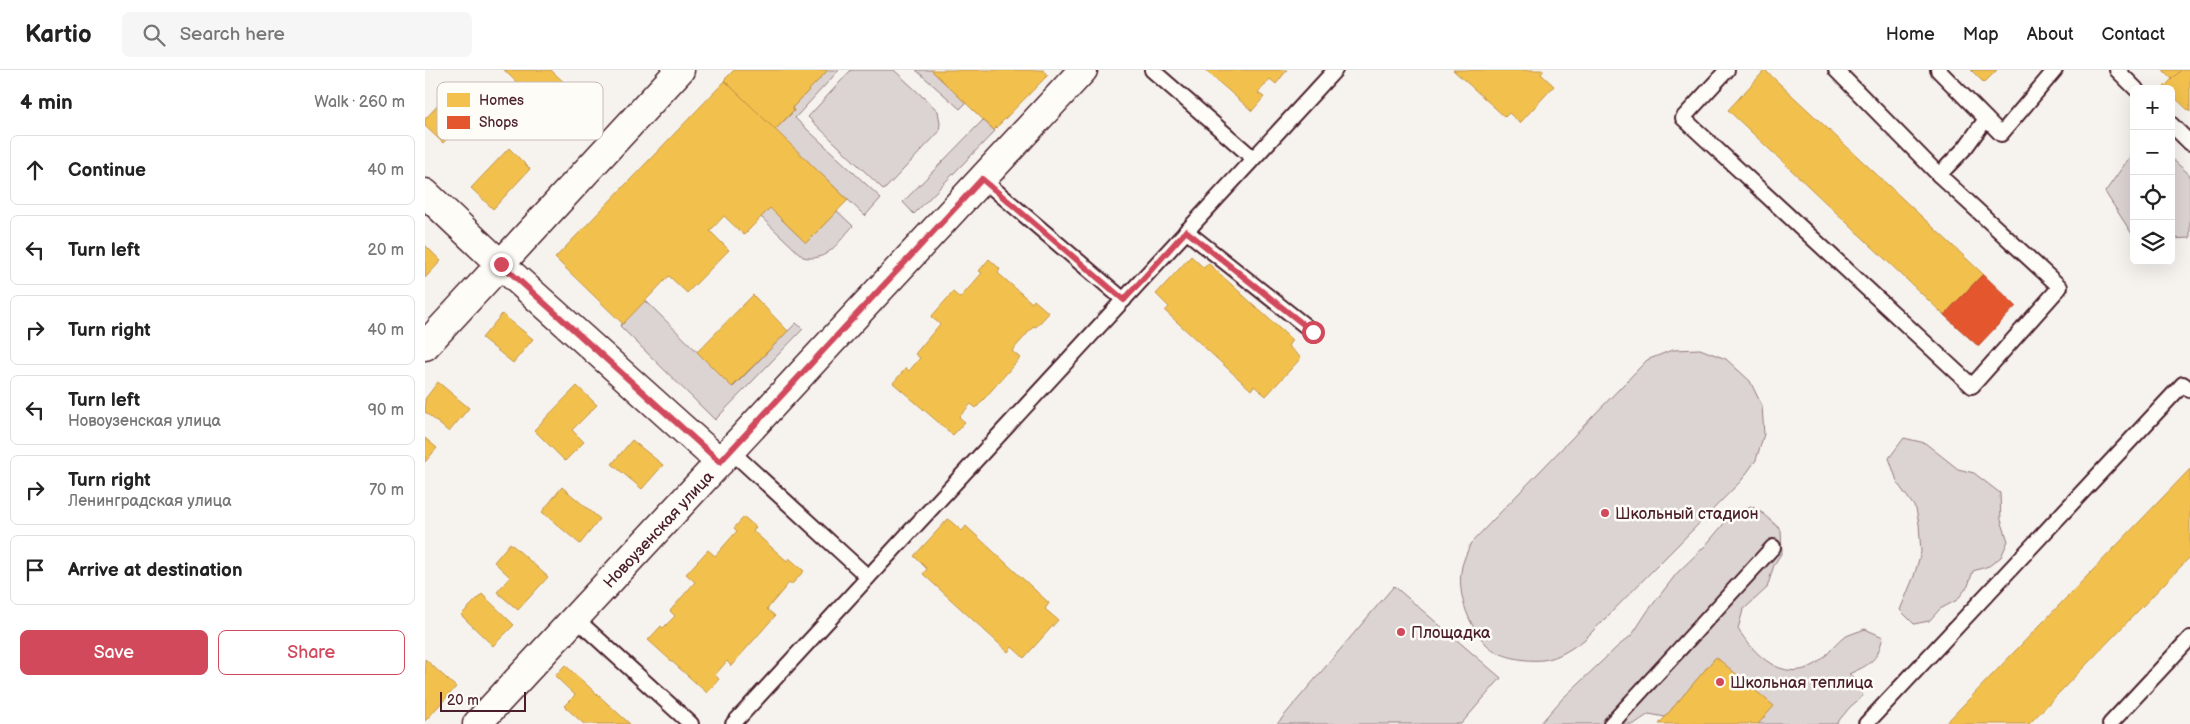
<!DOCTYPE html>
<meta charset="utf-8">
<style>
:root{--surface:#fff;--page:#f6f6f6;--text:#222;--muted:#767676;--line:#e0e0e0;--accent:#d1495b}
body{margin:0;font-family:"Balsamiq Sans",sans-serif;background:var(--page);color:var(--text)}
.controls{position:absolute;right:15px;top:15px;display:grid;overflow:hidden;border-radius:8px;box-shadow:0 5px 20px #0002}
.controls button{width:45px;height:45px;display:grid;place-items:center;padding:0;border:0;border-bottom:1px solid var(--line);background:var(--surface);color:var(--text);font:25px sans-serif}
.scale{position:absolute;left:15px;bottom:12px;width:86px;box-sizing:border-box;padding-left:5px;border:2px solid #4a1f2b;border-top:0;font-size:14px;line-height:18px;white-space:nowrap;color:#4a1f2b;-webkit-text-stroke:4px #fdfcf7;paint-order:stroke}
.stop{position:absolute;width:15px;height:15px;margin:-11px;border:4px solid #d1495b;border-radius:50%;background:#fff}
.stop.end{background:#d1495b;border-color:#fff;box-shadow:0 1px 5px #0008}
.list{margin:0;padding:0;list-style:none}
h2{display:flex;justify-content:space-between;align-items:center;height:65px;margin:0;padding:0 20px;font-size:21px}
h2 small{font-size:16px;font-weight:400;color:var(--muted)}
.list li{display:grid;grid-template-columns:32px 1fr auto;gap:15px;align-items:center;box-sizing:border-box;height:70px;margin:0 10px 10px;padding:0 10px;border:1px solid var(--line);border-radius:8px}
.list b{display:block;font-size:19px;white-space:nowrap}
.list p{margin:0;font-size:16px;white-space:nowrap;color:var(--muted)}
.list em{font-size:16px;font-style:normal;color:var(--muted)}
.actions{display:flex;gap:10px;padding:15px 20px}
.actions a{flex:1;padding:11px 0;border:1px solid var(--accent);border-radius:8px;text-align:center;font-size:18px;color:var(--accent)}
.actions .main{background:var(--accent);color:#fff}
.icon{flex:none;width:28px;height:28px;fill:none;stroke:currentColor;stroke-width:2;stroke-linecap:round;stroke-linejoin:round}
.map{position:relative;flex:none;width:1765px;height:654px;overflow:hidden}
header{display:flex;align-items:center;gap:30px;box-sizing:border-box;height:70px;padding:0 25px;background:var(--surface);border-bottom:1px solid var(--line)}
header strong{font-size:24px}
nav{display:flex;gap:28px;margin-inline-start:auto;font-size:18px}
.search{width:350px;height:45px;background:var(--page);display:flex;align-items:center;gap:12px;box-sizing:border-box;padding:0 18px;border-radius:8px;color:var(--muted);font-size:19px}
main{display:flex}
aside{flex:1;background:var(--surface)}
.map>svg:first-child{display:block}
.green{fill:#dcd4d2;stroke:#937a7e}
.homes{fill:#f2c14e;stroke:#c09044}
.shops{fill:#e4572e;stroke:#b6462d}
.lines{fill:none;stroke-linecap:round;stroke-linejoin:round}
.service-casing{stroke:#4a1f2b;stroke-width:18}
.minor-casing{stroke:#4a1f2b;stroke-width:31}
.service{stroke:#fdfcf7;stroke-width:14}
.minor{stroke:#fdfcf7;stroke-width:28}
.route{stroke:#d1495b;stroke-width:6}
.poi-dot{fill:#d1495b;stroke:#fdfcf7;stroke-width:2}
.labels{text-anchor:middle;stroke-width:5;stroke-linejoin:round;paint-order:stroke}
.poi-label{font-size:16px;fill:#4a1f2b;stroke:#fdfcf7;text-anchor:start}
.street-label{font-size:16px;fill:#4a1f2b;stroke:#fdfcf7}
.key{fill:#fdfcf7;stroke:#c7baba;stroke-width:1}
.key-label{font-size:14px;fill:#4a1f2b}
</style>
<header>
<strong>Kartio</strong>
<div class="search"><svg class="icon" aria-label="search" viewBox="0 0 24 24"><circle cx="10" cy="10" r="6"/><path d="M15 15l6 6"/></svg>Search here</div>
<nav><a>Home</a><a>Map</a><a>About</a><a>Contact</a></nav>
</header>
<main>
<aside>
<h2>4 min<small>Walk · 260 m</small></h2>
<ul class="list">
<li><svg class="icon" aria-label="ahead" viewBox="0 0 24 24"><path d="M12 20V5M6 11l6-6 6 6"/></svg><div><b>Continue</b></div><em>40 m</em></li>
<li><svg class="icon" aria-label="left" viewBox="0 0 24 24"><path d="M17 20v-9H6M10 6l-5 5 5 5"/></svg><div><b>Turn left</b></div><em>20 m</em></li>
<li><svg class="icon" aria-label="right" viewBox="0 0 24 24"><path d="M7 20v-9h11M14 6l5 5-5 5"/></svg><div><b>Turn right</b></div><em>40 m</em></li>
<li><svg class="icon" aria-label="left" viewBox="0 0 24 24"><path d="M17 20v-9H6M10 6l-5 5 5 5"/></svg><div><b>Turn left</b><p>Новоузенская улица</p></div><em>90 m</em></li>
<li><svg class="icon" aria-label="right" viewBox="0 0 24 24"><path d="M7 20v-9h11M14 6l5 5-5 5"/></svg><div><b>Turn right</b><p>Ленинградская улица</p></div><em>70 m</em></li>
<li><svg class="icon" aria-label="arrive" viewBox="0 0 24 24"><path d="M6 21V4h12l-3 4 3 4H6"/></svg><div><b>Arrive at destination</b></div></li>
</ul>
<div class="actions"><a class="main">Save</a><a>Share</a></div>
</aside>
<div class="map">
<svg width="1765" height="654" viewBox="0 0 1765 654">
<rect width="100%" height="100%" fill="#f6f3ef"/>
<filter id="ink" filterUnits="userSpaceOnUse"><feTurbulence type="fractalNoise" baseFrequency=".02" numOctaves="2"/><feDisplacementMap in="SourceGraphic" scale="10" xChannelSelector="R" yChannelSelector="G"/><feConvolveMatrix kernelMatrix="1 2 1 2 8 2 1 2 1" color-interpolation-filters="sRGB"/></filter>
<g filter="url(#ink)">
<!-- green -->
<g class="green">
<polygon points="403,0 414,0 370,48 456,128 440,146 350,60 369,41 367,38"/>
<polygon points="426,0 469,0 513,41 515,53 514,62 459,120 383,47"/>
<polygon points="491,0 506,0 541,33 535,39"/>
<polygon points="558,50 570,61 489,144 478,132"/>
<polygon points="1709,81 1709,167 1680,122"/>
<polygon points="1746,88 1765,105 1765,168 1746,169"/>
<path d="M345,138L381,173L412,141L428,156C413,172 402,193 378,187L336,147Z"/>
<polygon points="220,230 308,317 371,253 378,259 290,350 195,256"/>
<path d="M1275,279L1301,289L1325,311L1337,336L1339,364L1331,390L1316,411L1159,570C1147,578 1134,588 1118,590C1101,592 1072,587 1061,574C1043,555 1031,522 1037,496C1039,488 1043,481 1045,474L1222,290L1247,280Z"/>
<polygon points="1479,368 1500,373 1533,399 1549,403 1575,423 1576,450 1583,471 1576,487 1564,496 1548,501 1543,516 1532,530 1515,539 1504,551 1489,554 1475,540 1489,506 1496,482 1494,454 1491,439 1473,414 1464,388"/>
<path d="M1326,436L1339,444L1356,460L1357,482L1349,495L1342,518L1318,540L1313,559C1329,584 1357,613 1389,595C1400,589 1408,576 1418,568C1424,564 1433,562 1440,559L1458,567C1452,591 1446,594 1424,604L1435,613L1438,626L1425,637L1411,654H1333L1348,636L1291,587L1240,647L1224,644L1209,654H1115L1137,629L1192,577L1207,565L1222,542L1252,503L1280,476L1308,443Z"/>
<polygon points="969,516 1076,608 1036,654 852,654"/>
</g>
<!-- homes -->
<g class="homes">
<polygon points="79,0 126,0 144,17 121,41"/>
<polygon points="309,0 403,0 367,38 369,40 350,60 299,10"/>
<polygon points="506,0 618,0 623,5 569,60"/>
<polygon points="780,0 862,0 851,14 845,9 833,23 839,27 827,41"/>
<polygon points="1028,0 1119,0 1116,4 1129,16 1095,53 1084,43 1080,47"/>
<polygon points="1340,0 1558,204 1519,245 1303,40"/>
<polygon points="1546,0 1572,0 1559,13"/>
<polygon points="1738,0 1756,0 1747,9"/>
<polygon points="1756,0 1765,0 1765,42 1746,24 1746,19 1739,17"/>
<polygon points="300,11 423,130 381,173 345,138 319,165 299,146 285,161 304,180 262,223 244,206 198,254 130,188"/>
<polygon points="34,13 56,33 18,73 0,56 0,49"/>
<polygon points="84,78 105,99 68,139 46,118"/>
<polygon points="0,175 16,191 0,208"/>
<polygon points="766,186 779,198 783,193 867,270 863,276 876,288 841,326 829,316 826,320 740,241 744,237 731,224"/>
<polygon points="564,189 575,199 573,203 607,233 609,230 624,243 611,257 609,256 587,281 595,288 551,338 546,334 534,347 540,352 528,365 468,313 481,298 484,301 495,288 490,284 515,254 506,247 528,222 535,228 557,203 554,201"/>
<polygon points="328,225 363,261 307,317 272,282"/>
<polygon points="77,244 108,269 88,293 57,268"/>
<polygon points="13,312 44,338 24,362 0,342 0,329"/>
<polygon points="152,316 172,335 147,360 159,372 140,391 109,360"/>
<polygon points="0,368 12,378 0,392"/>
<polygon points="207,370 238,395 217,419 187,394"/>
<polygon points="1765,399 1765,487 1604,654 1520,654"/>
<polygon points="137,417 175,449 155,474 117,442"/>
<polygon points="319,447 331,457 328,461 362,491 364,488 379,501 366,515 364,513 342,539 350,546 306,596 302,591 290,605 294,609 282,623 223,570 236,556 238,558 250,546 245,541 270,512 261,504 283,480 290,486 312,461 309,458"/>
<polygon points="523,449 537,461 541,456 624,533 620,539 633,550 599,588 587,577 583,582 498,504 502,499 489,486"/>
<polygon points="85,473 123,507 93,540 72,522 85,507 69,492"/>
<polygon points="57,524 89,555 68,576 36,545"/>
<polygon points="1291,587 1349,636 1333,654 1234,654"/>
<polygon points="0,589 31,617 0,651"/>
<polygon points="140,595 205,654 159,654 139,636 150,625 130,606"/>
</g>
<!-- shops -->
<polygon class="shops" points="1558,204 1591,236 1553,276 1519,245"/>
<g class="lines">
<!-- service casing -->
<g class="service-casing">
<g id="service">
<polyline points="727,0 828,88"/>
<polyline points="1302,0 1258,48 1547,316 1635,217 1514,105 1411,0"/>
<polyline points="1513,0 1576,64 1630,0"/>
<polyline points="1692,0 1711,19"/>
<polyline points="1746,54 1765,73"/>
<polyline points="1514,105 1540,78 1561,49"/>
<polyline points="557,109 699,230"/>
<polyline points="761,161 888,262"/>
<polyline points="306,381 443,507"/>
<polyline points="150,548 266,654"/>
<polyline points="308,654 910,0"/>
<polyline points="1186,654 1348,477"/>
<polyline points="1441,654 1758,314 1765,320"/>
<polyline points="1685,654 1765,568"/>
</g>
</g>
<!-- minor casing -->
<g class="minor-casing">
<g id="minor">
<polyline points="0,123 75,194 295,392"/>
<polyline points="0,276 255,0"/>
<polyline points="52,654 658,0"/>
</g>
</g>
<!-- service -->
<use href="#service" class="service"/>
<!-- minor -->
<use href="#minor" class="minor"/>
</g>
</g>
<g class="lines" filter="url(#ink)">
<!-- route -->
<polyline class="route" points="76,194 295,392 557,109 699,230 761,161 888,262"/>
</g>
<!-- markers -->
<g class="poi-dot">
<circle cx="1180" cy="443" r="5"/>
<circle cx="976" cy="562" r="5"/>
<circle cx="1295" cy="612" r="5"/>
</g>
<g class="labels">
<!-- poi labels -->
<g class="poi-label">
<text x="1190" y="449">Школьный стадион</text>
<text x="986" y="568">Площадка</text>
<text x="1305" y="618">Школьная теплица</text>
</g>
<!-- street labels -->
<g class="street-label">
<text transform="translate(233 459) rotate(-47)" y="6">Новоузенская улица</text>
</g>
</g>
<!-- legend -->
<rect x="12" y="12" width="166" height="58" rx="8" class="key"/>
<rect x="22" y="23" width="23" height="14" fill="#f2c14e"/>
<rect x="22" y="46" width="23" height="13" fill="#e4572e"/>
<g class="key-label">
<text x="54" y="35">Homes</text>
<text x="54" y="57">Shops</text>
</g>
</svg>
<div class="controls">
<button>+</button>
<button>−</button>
<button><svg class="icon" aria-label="locate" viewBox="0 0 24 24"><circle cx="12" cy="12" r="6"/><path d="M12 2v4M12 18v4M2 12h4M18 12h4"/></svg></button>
<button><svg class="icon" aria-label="layers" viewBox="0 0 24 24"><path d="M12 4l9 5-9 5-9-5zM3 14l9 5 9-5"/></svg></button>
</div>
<div class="scale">20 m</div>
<div class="stop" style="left:888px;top:262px"></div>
<div class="stop end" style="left:76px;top:194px"></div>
</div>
</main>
